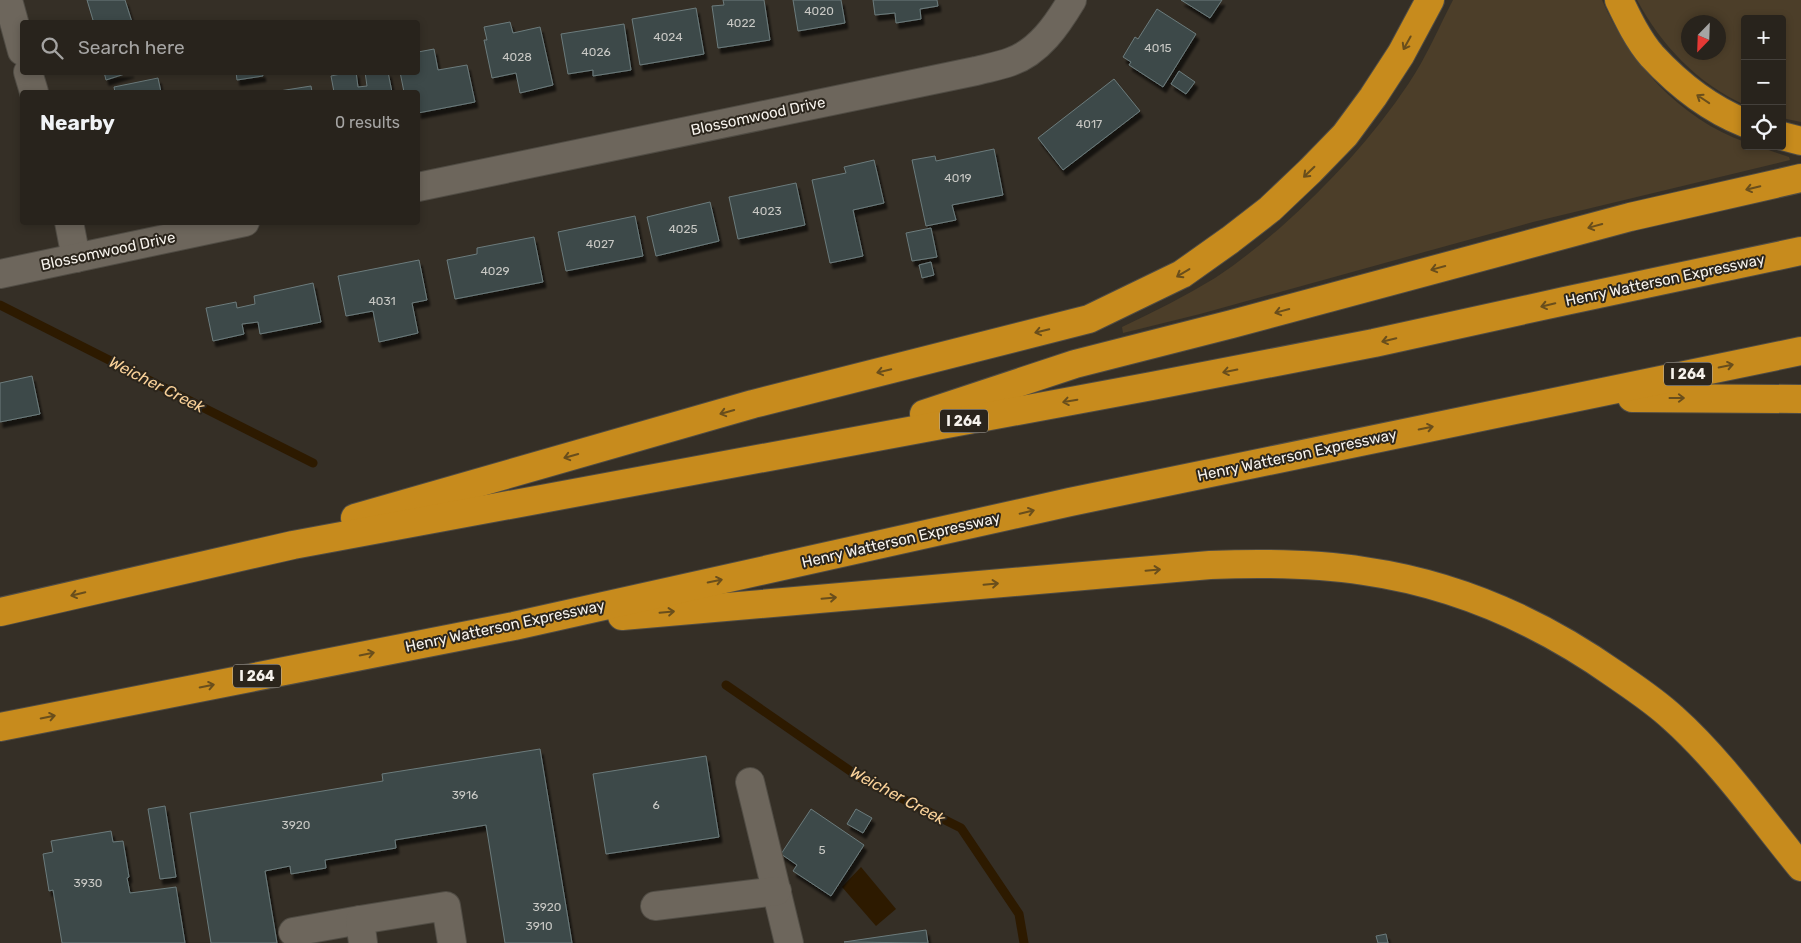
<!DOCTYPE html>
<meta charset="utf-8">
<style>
:root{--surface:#28231c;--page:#302b25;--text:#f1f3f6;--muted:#a5a4a3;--line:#44403b}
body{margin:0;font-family:Rubik,sans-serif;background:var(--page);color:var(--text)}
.controls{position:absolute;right:15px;top:15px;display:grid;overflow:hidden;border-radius:5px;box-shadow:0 2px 8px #0003}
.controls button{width:45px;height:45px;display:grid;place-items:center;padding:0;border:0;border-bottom:1px solid var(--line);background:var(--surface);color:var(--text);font:25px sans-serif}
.compass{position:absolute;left:1681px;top:15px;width:45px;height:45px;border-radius:50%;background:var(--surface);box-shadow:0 2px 8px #0003;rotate:203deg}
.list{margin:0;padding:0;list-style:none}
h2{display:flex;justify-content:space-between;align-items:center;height:65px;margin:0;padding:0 20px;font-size:21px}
h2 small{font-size:16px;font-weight:400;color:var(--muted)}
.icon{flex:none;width:28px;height:28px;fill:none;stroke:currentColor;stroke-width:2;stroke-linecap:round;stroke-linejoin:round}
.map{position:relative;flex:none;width:1801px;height:943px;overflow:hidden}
.search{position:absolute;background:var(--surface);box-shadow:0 2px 8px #0003;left:20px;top:20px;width:400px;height:55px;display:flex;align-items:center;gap:12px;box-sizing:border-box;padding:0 18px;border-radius:5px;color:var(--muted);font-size:19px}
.panel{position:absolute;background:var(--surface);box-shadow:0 2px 8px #0003;left:20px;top:90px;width:400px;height:135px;border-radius:5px}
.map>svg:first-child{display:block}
.green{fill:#4c3e29;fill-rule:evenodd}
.water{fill:#2d1a00}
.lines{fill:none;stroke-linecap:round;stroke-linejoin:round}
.stream{stroke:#2d1a00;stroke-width:9}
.building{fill:#3c4a4a;stroke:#6c7b7c;filter:url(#shadow)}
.minor-casing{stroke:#504c44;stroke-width:30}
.highway-casing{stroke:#504c44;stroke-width:30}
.minor{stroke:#6d665c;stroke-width:28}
.highway{stroke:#c78b1d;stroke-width:28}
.oneway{stroke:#694e1c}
.labels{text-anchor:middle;stroke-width:4;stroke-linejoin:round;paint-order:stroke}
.number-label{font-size:12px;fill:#c8c8c4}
.shield{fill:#2b251c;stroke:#b9b4ae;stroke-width:1}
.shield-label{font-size:14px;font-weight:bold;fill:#f6f2ec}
.street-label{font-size:15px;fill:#f6f2ec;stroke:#2b251c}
.water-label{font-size:16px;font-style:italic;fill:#f9d199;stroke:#2b251c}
</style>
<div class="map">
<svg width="1801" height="943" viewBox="0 0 1801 943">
<defs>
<filter id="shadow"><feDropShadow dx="3" dy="5.5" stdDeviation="1" flood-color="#0009"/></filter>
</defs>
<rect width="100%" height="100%" fill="#352f26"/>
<!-- green -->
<g class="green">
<path d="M1453,0H1602C1629,62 1680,119 1745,142V146H1757L1789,157L1790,160L1533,222L1200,314L1123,333L1122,327C1154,312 1185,296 1215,278C1238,263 1260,245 1281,227C1329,184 1373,137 1409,83C1426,58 1439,27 1453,0Z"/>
<path d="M1637,0H1801V122L1782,118V19H1745V105C1698,84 1661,45 1637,0ZM1688,22H1718V52H1688Z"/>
</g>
<!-- water -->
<polygon class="water" points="861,867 896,909 876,926 842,887"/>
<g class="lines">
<!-- stream -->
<g class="stream">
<polyline points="0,305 313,463"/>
<polyline points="726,685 859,777 961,828 1019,914 1024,943"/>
</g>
</g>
<!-- building -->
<g class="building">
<polygon points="87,0 125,0 132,22 89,22 93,20"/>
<polygon points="723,0 764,0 770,40 718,48 712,6 724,5"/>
<polygon points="793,0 841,0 845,23 798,31"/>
<polygon points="873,0 937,0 938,6 920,9 921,19 896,23 895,13 875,15"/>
<polygon points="1181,0 1222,0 1210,18"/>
<polygon points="696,8 704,54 640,65 632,19"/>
<polygon points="1157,9 1196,34 1163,87 1129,65 1131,62 1123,57 1135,37 1138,39"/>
<polygon points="510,22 513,33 540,27 553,85 520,93 516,73 492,78 484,40 487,40 484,27"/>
<polygon points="624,24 631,70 593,76 593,70 568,74 561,34"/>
<polygon points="434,49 438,70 467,65 475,102 418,113 418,92 404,92 400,72 418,72 418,52"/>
<polygon points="1179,71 1195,82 1186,94 1171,84"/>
<polygon points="104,72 131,72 106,80"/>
<polygon points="236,72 262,72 263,76 237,80"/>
<polygon points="350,72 356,72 358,87 367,86 365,72 388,72 392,92 334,92 331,76"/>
<polygon points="158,78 161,92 115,92 114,87"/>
<polygon points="1114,79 1140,111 1063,170 1038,138"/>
<polygon points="311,86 312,92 273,92"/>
<polygon points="994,149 1003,195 952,205 956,220 926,226 912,160 935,156 936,161"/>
<polygon points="874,160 884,203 853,210 863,256 830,263 812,180 846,173 844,167"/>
<polygon points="796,183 805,225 738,239 729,197"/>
<polygon points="710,202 719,241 656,256 647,217"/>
<polygon points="635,216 643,256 566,271 558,232"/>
<polygon points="931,228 937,257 912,261 906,233"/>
<polygon points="534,237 543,282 455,299 447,260 477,254 477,248"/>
<polygon points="419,260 427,300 412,303 418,333 379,342 373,311 346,316 338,276"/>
<polygon points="931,262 934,275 922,278 919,265"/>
<polygon points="313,283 321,322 260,334 258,322 242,324 244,334 213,341 206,308 236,302 237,308 255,304 254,296"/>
<polygon points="32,376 40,414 0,422 0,383"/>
<polygon points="540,749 572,943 505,943 486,825 395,840 396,848 325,860 326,868 291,874 290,866 265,871 277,943 211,943 190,813 383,781 382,774"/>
<polygon points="706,756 719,837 606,854 593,774"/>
<polygon points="165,806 176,877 160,879 148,809"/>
<polygon points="811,809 864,845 831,896 793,871 797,865 781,854"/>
<polygon points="856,809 872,818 863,833 847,824"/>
<polygon points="111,831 113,842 123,841 129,877 127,878 130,893 176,887 185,943 62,943 53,890 49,891 43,854 53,852 51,841"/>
<polygon points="926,930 928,943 844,942"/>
<polygon points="1386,934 1388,943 1378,943 1376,936"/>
</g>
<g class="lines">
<!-- minor casing -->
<g class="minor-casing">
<g id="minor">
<polyline points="8,0 22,51"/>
<polyline points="28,72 34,92"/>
<path d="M418,187L976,71C987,68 999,66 1010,62C1039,52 1057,25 1072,0"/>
<polyline points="69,222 76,258"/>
<polyline points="0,274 245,222"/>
<polyline points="750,782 789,943"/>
<polyline points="655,906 777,891"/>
<polyline points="293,932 360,920"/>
<polyline points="363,943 360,920 446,906 452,943"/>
</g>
</g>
<!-- highway casing -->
<g class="highway-casing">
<g id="highway">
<path d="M1619,0C1628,19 1638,40 1652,56C1677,83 1710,109 1745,123"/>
<polyline points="1782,136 1801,141"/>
<polyline points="1632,398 1801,399"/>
<polyline points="924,414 1075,364 1232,324 1630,217 1801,178"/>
<polyline points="355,518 753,404 1089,319 1182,274 1230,240 1270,209 1310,171 1345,135 1373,97 1401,54 1430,0"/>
<polyline points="0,612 293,545 1152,386 1374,343 1565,301 1801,251"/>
<path d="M622,616L1210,565C1261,563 1313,563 1364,571C1455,584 1541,622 1616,675C1635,688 1656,702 1673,718C1720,760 1761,818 1801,867"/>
<polyline points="0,727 514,626 1070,502 1801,351"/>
</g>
</g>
<!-- minor -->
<use href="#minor" class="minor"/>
<!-- highway -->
<use href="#highway" class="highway"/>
</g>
<!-- one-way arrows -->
<defs><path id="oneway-shaft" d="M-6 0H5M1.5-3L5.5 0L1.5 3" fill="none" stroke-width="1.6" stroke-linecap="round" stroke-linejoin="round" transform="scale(1.25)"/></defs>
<g class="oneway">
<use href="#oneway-shaft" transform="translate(1407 43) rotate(119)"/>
<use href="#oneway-shaft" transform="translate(1703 99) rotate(-146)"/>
<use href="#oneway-shaft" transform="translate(1309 172) rotate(136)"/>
<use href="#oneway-shaft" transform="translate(1753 188) rotate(167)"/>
<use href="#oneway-shaft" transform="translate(1595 226) rotate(165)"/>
<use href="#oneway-shaft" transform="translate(1438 268) rotate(165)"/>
<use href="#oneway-shaft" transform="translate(1183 273) rotate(149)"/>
<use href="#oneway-shaft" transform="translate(1548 305) rotate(167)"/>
<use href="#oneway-shaft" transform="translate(1282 311) rotate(165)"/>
<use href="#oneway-shaft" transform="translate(1042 331) rotate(166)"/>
<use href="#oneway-shaft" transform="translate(1389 340) rotate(167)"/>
<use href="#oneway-shaft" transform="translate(1726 366) rotate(-12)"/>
<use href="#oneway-shaft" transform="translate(884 371) rotate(166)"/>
<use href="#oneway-shaft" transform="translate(1230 371) rotate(169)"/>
<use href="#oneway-shaft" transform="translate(1677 398)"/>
<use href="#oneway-shaft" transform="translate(1070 401) rotate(170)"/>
<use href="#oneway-shaft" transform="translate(727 412) rotate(164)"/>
<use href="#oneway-shaft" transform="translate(1426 428) rotate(-12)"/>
<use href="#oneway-shaft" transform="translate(571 456) rotate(164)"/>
<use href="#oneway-shaft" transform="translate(1027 512) rotate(-13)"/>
<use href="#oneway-shaft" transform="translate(1153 570) rotate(-5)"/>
<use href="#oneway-shaft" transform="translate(715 581) rotate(-12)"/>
<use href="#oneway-shaft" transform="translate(991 584) rotate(-5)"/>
<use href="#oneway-shaft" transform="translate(78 594) rotate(167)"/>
<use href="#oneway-shaft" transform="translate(829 598) rotate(-5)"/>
<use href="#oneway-shaft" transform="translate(667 612) rotate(-5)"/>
<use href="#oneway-shaft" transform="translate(367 654) rotate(-11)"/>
<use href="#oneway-shaft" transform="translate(207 686) rotate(-11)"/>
<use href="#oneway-shaft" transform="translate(48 717) rotate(-11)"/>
</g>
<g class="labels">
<!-- number labels -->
<g class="number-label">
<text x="819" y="15">4020</text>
<text x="741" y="27">4022</text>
<text x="668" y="41">4024</text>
<text x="1158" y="52">4015</text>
<text x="596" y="56">4026</text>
<text x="517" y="61">4028</text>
<text x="1089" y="128">4017</text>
<text x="958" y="182">4019</text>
<text x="767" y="215">4023</text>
<text x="683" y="233">4025</text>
<text x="600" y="248">4027</text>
<text x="495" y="275">4029</text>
<text x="382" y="305">4031</text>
<text x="465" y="799">3916</text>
<text x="656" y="809">6</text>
<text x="296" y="829">3920</text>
<text x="822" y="854">5</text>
<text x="88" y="887">3930</text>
<text x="547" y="911">3920</text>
<text x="539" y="930">3910</text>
</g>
<!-- shield labels -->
<g class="shield">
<rect x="1664" y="362.5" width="48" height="23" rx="4"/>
<rect x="940" y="409.5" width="48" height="23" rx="4"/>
<rect x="233" y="664.5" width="48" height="23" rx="4"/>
</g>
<g class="shield-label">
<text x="1688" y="379">I 264</text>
<text x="964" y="426">I 264</text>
<text x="257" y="681">I 264</text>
</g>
<!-- street labels -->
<g class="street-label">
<text transform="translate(758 116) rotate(-12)" y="5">Blossomwood Drive</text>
<text transform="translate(108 251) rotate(-12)" y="5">Blossomwood Drive</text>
<text transform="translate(1665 280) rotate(-12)" y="5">Henry Watterson Expressway</text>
<text transform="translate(1297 455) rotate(-12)" y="5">Henry Watterson Expressway</text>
<text transform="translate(901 540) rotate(-13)" y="5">Henry Watterson Expressway</text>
<text transform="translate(505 626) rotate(-12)" y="5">Henry Watterson Expressway</text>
</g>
<!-- water labels -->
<g class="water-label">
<text transform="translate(157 384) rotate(27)" y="6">Weicher Creek</text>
<text transform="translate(898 795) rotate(28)" y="6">Weicher Creek</text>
</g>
</g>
</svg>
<div class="controls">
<button>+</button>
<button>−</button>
<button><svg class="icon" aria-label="locate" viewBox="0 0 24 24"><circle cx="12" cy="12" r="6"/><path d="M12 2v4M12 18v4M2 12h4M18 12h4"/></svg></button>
</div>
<svg class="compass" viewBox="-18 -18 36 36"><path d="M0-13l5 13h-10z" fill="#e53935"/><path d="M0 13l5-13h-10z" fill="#a5a4a3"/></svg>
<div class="search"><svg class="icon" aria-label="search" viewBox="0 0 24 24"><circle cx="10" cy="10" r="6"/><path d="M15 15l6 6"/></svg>Search here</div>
<section class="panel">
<h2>Nearby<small>0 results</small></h2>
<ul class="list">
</ul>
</section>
</div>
